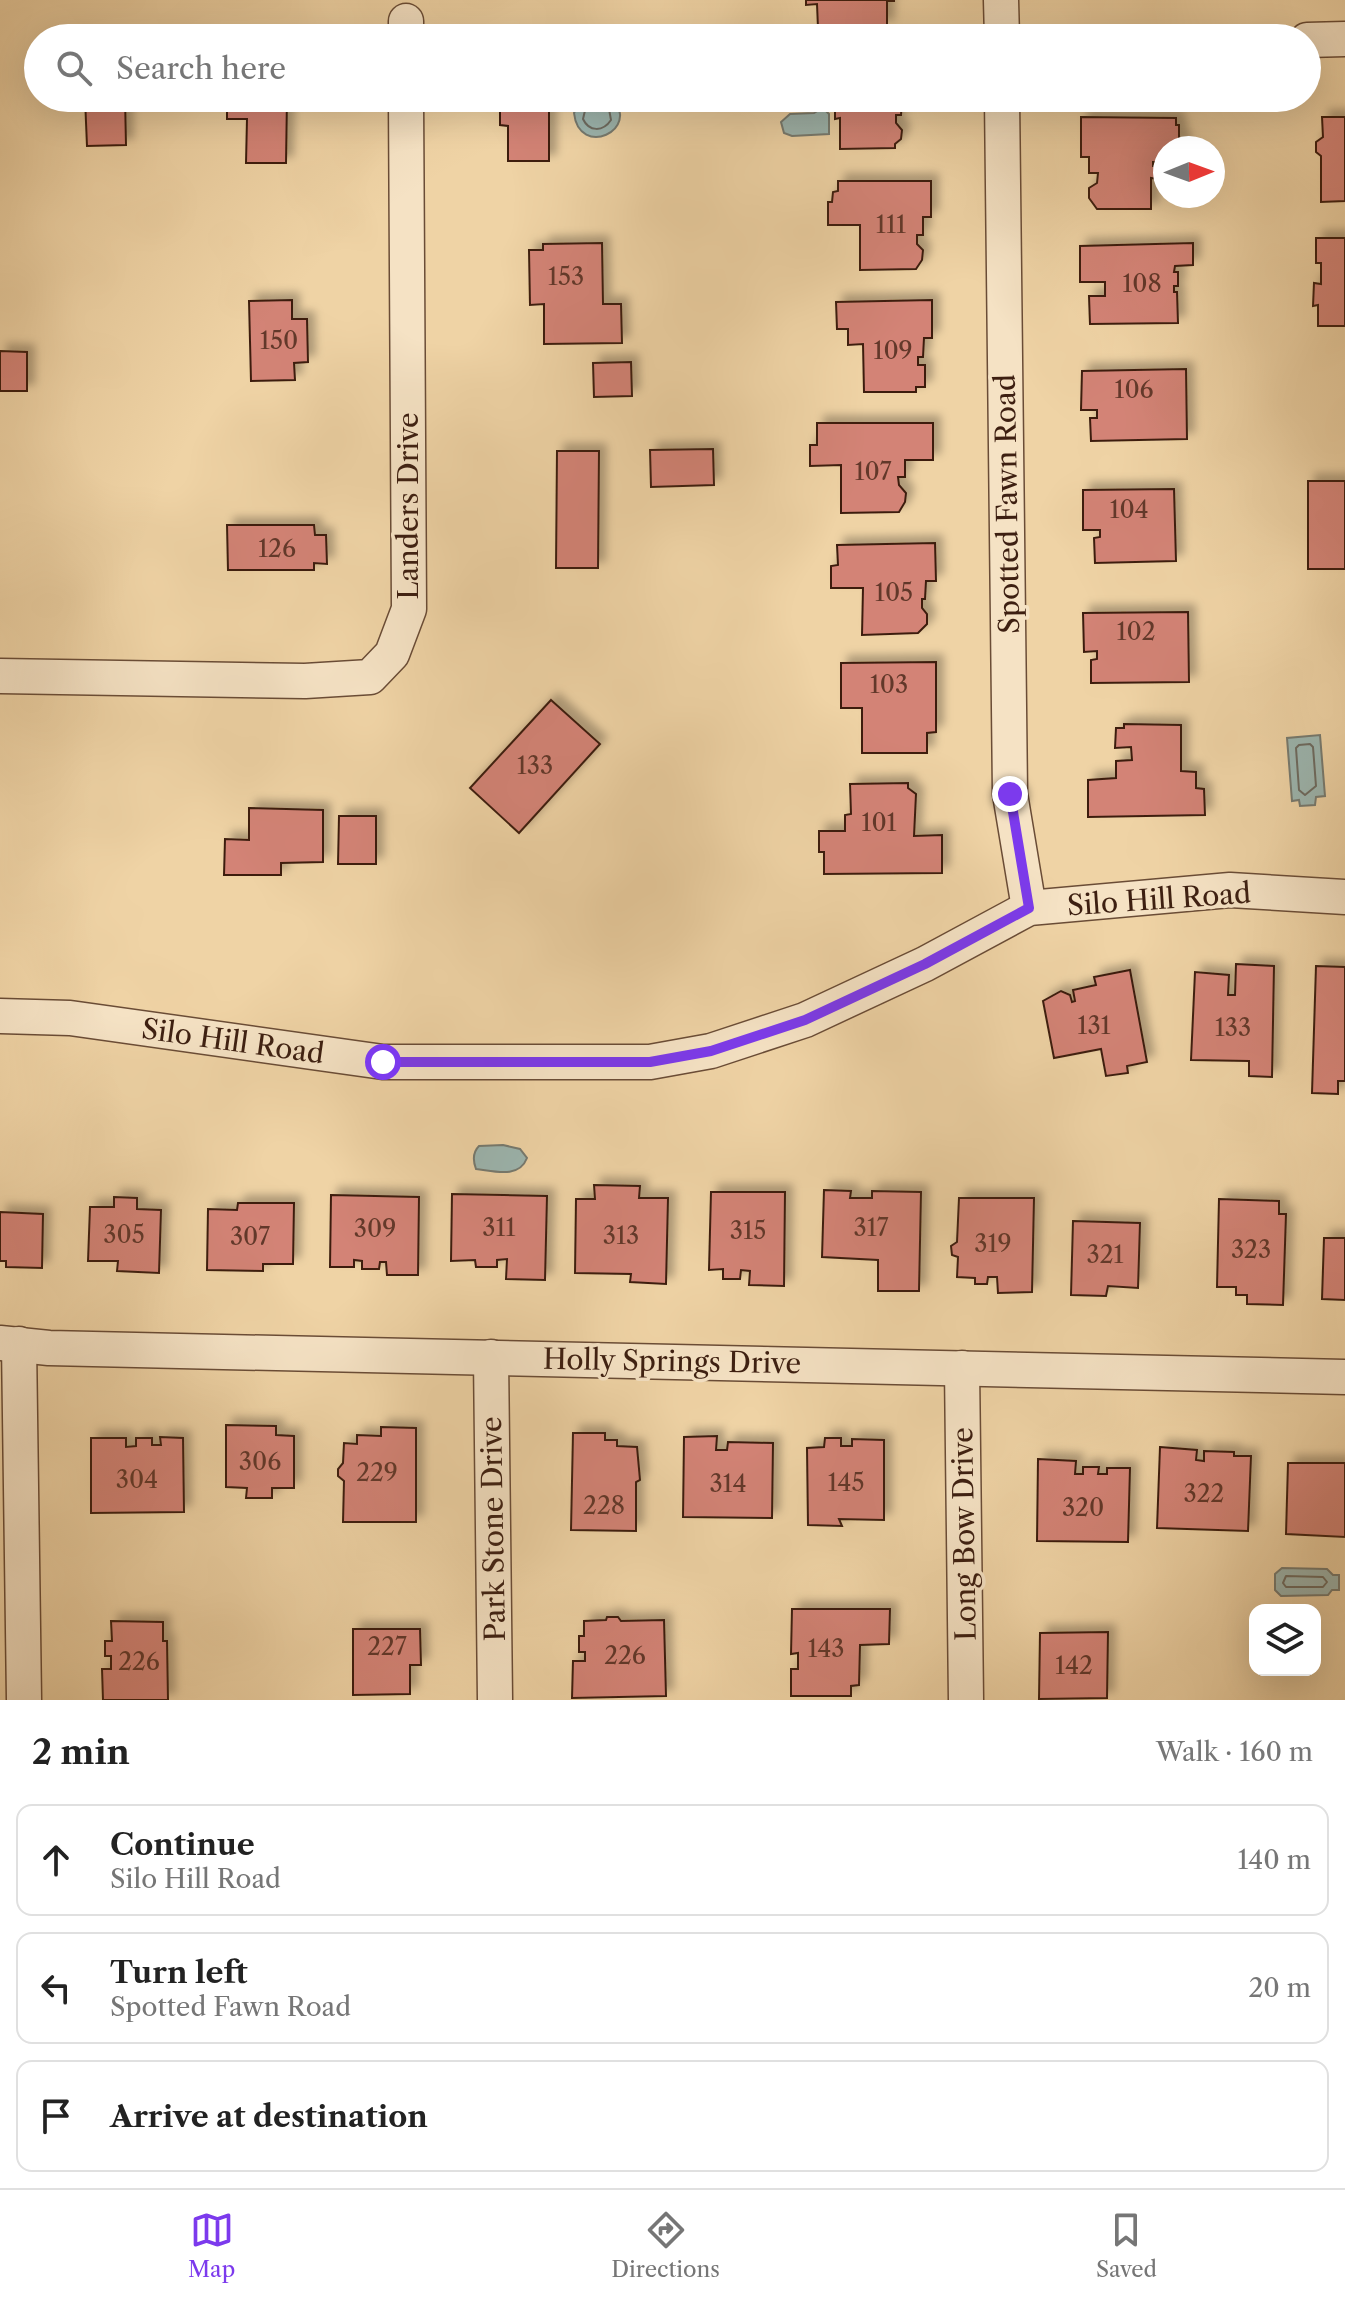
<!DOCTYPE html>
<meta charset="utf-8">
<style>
:root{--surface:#fff;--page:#f2f2f2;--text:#222;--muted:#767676;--line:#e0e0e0;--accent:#7c3aed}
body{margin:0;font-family:"Libre Caslon Text",serif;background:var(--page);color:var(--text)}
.controls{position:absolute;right:24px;bottom:24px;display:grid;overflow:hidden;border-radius:16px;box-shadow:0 8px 32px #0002}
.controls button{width:72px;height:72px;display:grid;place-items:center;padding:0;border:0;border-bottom:2px solid var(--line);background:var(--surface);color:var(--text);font:40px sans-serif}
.compass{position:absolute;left:1153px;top:136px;width:72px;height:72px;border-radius:50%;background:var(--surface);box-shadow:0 8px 32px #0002;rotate:89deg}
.stop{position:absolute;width:24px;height:24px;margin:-18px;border:6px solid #7c3aed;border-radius:50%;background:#fff}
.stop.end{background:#7c3aed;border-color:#fff;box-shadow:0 2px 8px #0008}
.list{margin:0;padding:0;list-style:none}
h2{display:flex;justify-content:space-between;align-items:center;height:104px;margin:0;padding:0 32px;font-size:34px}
h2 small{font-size:26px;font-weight:400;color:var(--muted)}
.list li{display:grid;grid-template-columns:52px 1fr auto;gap:24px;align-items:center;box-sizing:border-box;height:112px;margin:0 16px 16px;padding:0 16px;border:2px solid var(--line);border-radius:16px}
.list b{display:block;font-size:30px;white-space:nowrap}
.list p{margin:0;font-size:26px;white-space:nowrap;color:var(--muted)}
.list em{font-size:26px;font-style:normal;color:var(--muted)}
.icon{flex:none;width:44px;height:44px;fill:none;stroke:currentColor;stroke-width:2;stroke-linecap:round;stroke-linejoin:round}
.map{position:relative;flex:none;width:1345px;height:1700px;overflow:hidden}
.search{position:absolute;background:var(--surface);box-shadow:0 8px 32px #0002;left:24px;right:24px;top:24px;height:88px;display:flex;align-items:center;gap:20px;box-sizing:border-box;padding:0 28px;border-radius:44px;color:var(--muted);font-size:30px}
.sheet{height:488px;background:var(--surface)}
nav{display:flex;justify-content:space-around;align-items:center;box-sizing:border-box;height:112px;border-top:2px solid var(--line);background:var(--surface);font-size:22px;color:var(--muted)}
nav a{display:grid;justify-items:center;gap:4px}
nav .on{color:var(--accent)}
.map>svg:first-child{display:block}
.water{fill:#9cb6b0;stroke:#767a70;stroke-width:2}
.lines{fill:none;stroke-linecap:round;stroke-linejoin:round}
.shore{stroke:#6c6a60;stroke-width:2}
.building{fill:#d38376;stroke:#3d1f11;stroke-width:2;filter:url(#shadow)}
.minor-casing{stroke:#6a4c36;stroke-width:37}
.minor{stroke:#f5e2c4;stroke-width:34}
.route{stroke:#7c3aed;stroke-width:10}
.labels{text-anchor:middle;stroke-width:7;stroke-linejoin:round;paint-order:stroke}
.number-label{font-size:24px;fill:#62382a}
.street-label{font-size:28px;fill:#3d1f11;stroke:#f5e2c4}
</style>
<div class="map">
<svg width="1345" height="1700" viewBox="0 0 1345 1700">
<defs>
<filter id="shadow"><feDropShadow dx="7" dy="-7" stdDeviation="4" flood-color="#0004"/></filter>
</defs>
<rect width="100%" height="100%" fill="#efd3a5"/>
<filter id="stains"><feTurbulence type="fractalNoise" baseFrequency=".0025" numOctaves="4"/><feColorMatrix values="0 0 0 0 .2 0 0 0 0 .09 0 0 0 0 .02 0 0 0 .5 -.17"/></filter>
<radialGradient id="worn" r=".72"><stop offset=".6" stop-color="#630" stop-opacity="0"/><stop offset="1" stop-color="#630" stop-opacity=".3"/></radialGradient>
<!-- water -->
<g class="water">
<path d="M582,98H612C642,130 579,159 574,113Z"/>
<polygon points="819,110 825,110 829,114 829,134 792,136 784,133 781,122 790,114 814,113"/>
<polygon points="1320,735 1325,796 1316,797 1315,805 1300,806 1299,800 1292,801 1287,738"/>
<path d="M503,1145L520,1149L527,1158C519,1179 494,1171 476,1169C473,1161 472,1153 479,1146Z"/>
<polygon points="1282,1568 1327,1569 1333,1575 1339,1575 1339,1590 1332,1590 1328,1595 1281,1596 1275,1590 1275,1574"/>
</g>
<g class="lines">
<!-- shore -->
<g class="shore">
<path d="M588,98L583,119C589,132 603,132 611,120L607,98"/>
<polygon points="1310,744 1313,747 1316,786 1305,795 1299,790 1296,748 1299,745"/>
<polygon points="1286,1576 1323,1577 1327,1582 1323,1587 1286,1587 1283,1583"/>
</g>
</g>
<!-- building -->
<g class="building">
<polygon points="806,0 894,0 894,1 887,1 887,26 818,28 817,4 806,5"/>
<polygon points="85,98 125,98 126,145 87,146"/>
<polygon points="227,98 287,98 286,163 246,163 247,119 227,119"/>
<polygon points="500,98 549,98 549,161 508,161 508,126 500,125"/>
<polygon points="807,98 902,98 901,115 896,115 896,123 902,130 901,139 895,144 895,148 840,149 840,118 835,119 835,103 807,102"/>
<polygon points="1081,117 1176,118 1176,125 1179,125 1179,138 1183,138 1183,148 1165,148 1165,162 1153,162 1153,166 1157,166 1157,179 1151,178 1151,209 1097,209 1089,198 1089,188 1097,183 1098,173 1089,173 1089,157 1081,157"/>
<polygon points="1322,117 1345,117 1345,201 1321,202 1321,156 1316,152 1316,142 1323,137"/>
<polygon points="838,181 931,181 931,217 923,217 923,235 917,235 917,244 923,250 922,260 916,269 860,270 860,225 828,225 828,202 832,202 833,192 838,191"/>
<polygon points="1316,238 1345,238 1345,326 1318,326 1318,305 1313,306 1314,283 1321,284 1321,263 1316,263"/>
<polygon points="602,243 603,304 621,304 622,343 544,344 544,304 530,305 529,250 543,250 543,244"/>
<polygon points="1193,243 1193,265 1175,266 1174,272 1178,272 1178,286 1174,286 1174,292 1177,292 1178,323 1090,324 1089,296 1105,296 1105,282 1080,282 1080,246"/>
<polygon points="292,300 292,319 307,319 308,362 294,363 295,380 251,381 249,301"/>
<polygon points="932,300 932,338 924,338 923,357 918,357 918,365 925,365 925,387 916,387 916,392 864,392 863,344 848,345 848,329 837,329 836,302"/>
<polygon points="0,351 27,352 27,391 0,391"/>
<polygon points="631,362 632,396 594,397 593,363"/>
<polygon points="1186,369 1187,439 1091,441 1090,418 1097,418 1097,410 1081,410 1082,371"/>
<polygon points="817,423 933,423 933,460 905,460 905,477 898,477 899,485 906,493 905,502 899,512 841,513 841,465 810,466 810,445 817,445"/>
<polygon points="713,449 714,485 651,487 650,450"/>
<polygon points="557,451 599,451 598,568 556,568"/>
<rect x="1308" y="481" width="37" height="88"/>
<polygon points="1174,489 1176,561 1095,563 1094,538 1100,537 1100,530 1083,530 1083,490"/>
<polygon points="227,525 314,525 315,535 326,535 327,564 314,563 314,570 228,570"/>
<polygon points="935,543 936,581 926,581 925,599 922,599 922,608 927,614 927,624 918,633 862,635 863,588 831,588 831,566 838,565 837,545"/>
<polygon points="1188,612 1189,682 1091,683 1091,660 1097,659 1097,651 1084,652 1083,613"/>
<polygon points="936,662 936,732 927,733 927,753 862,753 862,708 841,708 841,663"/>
<polygon points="551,700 600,744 519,833 470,788"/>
<polygon points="1124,724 1181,725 1181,771 1196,772 1196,788 1204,789 1205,815 1088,817 1088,780 1116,778 1116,761 1132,760 1131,747 1115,748 1116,728 1124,728"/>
<polygon points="908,783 908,788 916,794 914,836 942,835 942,873 824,874 824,852 819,852 819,831 845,831 845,815 851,814 850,784"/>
<polygon points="249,808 323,810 323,862 281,863 281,875 224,875 225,839 249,840"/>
<polygon points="339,816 376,816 376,864 338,864"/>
<polygon points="1236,964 1274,966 1272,1077 1249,1076 1249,1061 1191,1060 1195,972 1229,975 1228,995 1235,995"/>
<polygon points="1316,966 1345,967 1345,1081 1338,1081 1338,1094 1312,1093"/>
<polygon points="1130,970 1147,1062 1127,1066 1128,1073 1106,1076 1101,1049 1054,1058 1043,1001 1061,991 1070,995 1072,1002 1075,1001 1073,990 1096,985 1094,977"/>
<polygon points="594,1185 640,1186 639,1198 668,1198 666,1284 630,1282 631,1274 575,1273 576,1199 595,1199"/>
<polygon points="824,1190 851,1191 850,1198 872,1198 872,1191 921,1192 919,1291 878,1291 878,1260 822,1257"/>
<polygon points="711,1192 785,1192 784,1286 749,1285 750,1271 741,1270 740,1279 723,1279 723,1269 709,1270"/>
<polygon points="452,1194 547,1196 545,1280 506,1279 507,1259 497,1260 497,1267 476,1267 475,1260 451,1261"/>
<polygon points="331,1195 419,1197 418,1275 387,1275 386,1262 380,1262 379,1269 362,1269 362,1261 354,1260 354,1267 330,1267"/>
<polygon points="114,1197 137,1198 137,1209 161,1210 159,1273 117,1271 118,1261 88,1261 90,1207 114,1207"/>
<polygon points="959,1198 1034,1198 1032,1292 998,1293 997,1277 988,1277 987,1284 975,1284 975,1278 957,1277 958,1257 952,1255 951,1246 957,1242"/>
<polygon points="1219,1199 1279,1201 1279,1214 1286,1214 1283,1305 1247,1304 1247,1295 1236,1295 1236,1287 1217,1287"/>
<polygon points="238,1203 294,1203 293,1264 263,1264 263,1271 207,1270 208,1209 237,1210"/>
<polygon points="0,1212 43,1214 42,1268 6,1267 6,1261 0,1261"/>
<polygon points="1073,1221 1140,1223 1138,1288 1108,1286 1106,1296 1071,1295"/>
<polygon points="1324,1238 1345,1238 1345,1300 1322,1299"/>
<polygon points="226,1425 276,1426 276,1435 294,1436 294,1488 272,1488 272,1498 246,1498 247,1488 226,1487"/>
<polygon points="381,1427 416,1428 416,1522 343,1522 344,1481 338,1476 338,1469 343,1463 344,1443 357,1444 357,1435 381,1436"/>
<polygon points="573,1433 605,1433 605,1440 617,1440 617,1446 637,1447 640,1480 636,1482 636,1531 571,1530"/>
<polygon points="717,1436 716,1450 727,1450 728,1442 773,1443 772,1518 683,1517 684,1437"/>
<polygon points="160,1437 183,1438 184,1512 91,1513 91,1438 126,1438 126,1447 136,1446 136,1438 152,1438 152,1445 161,1445"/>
<polygon points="825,1438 841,1438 841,1446 852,1446 852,1439 884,1440 884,1520 839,1519 842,1526 808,1525 807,1448 824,1447"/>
<polygon points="1160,1447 1197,1450 1196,1460 1204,1461 1204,1451 1234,1452 1234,1456 1251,1456 1248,1531 1157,1528"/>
<polygon points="1038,1459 1076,1461 1075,1474 1083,1474 1083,1467 1099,1467 1098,1474 1107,1474 1107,1468 1130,1468 1128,1542 1037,1541"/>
<polygon points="1288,1463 1345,1463 1345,1537 1286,1534"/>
<polygon points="792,1609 890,1609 889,1644 860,1645 859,1685 851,1686 851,1696 791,1696 791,1669 798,1669 798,1653 791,1654"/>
<polygon points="607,1617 618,1617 621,1621 664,1620 666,1696 572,1698 573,1661 585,1661 585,1652 579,1652 579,1636 584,1636 584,1621 606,1620"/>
<polygon points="111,1621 163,1622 163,1641 167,1641 168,1700 103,1700 102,1669 111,1669 111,1656 105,1656 105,1641 112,1641"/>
<polygon points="353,1629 420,1629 421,1665 410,1665 410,1694 353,1695"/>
<polygon points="1108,1632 1107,1698 1039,1699 1040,1633"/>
</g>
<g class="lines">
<!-- minor casing -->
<g class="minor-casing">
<g id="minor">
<polyline points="1001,0 1002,38"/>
<polyline points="406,21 406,38"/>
<polyline points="1307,40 1345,39"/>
<polyline points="1002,98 1010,794 1029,908"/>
<polyline points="0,676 305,681 370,677 392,654 409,609 406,98"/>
<polyline points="0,1016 70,1018 383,1062 650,1062 711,1051 805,1020 925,964 1029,908 1230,890 1345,897"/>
<polyline points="0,1343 49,1348 1345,1377"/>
<polyline points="19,1344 24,1700"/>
<polyline points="491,1357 495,1700"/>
<polyline points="962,1368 966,1700"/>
</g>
</g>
<!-- minor -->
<use href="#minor" class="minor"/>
</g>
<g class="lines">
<!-- route -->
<polyline class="route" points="383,1062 650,1062 711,1051 805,1020 925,964 1029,908 1010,794"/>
</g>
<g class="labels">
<!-- number labels -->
<g class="number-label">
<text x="891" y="233">111</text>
<text x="566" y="285">153</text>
<text x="1142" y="292">108</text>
<text x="279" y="349">150</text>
<text x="893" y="359">109</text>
<text x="1134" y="398">106</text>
<text x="873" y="480">107</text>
<text x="1129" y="518">104</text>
<text x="277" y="557">126</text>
<text x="894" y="601">105</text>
<text x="1136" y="640">102</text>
<text x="889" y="693">103</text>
<text x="535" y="774">133</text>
<text x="879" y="831">101</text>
<text x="1094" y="1034">131</text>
<text x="1233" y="1036">133</text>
<text x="499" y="1236">311</text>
<text x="871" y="1236">317</text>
<text x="375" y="1237">309</text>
<text x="748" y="1239">315</text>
<text x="124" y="1243">305</text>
<text x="621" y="1244">313</text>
<text x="250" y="1245">307</text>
<text x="993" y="1252">319</text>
<text x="1251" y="1258">323</text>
<text x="1105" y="1263">321</text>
<text x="260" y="1470">306</text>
<text x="377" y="1481">229</text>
<text x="137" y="1488">304</text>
<text x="846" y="1491">145</text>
<text x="728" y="1492">314</text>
<text x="1204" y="1502">322</text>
<text x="604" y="1514">228</text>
<text x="1083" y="1516">320</text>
<text x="387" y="1655">227</text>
<text x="826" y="1657">143</text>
<text x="625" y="1664">226</text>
<text x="139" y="1670">226</text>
<text x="1074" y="1674">142</text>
</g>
<!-- street labels -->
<g class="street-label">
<text transform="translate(1007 504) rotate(-91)" y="10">Spotted Fawn Road</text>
<text transform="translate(408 506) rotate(-90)" y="10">Landers Drive</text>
<text transform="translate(1159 899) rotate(-4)" y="10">Silo Hill Road</text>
<text transform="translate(233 1041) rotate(8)" y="10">Silo Hill Road</text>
<text transform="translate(672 1361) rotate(1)" y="10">Holly Springs Drive</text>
<text transform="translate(493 1529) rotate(-91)" y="10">Park Stone Drive</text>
<text transform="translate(964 1534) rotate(-91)" y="10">Long Bow Drive</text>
</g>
</g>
<rect width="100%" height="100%" filter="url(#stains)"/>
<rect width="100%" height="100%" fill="url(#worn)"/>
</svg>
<div class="controls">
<button><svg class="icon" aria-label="layers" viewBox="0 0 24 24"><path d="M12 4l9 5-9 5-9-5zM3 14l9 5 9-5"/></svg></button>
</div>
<svg class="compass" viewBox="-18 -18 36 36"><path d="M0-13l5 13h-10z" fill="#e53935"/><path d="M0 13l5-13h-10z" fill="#767676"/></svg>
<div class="stop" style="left:383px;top:1062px"></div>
<div class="stop end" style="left:1010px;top:794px"></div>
<div class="search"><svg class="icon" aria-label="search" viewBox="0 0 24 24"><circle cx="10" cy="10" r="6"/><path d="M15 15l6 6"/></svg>Search here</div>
</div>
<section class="sheet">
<h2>2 min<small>Walk · 160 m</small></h2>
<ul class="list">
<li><svg class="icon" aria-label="ahead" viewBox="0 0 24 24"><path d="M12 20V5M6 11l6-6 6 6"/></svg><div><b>Continue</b><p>Silo Hill Road</p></div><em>140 m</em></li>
<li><svg class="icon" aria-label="left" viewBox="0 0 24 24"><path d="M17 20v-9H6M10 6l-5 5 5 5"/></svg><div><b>Turn left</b><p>Spotted Fawn Road</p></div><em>20 m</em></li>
<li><svg class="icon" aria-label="arrive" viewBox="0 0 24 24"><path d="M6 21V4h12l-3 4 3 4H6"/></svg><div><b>Arrive at destination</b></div></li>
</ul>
</section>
<nav>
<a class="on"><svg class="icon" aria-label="map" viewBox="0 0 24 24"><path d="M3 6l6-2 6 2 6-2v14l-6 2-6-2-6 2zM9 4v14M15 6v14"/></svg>Map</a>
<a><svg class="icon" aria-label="directions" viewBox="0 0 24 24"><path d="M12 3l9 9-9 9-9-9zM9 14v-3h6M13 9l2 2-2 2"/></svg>Directions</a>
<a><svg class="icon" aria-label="saved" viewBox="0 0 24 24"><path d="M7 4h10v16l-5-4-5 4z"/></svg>Saved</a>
</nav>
